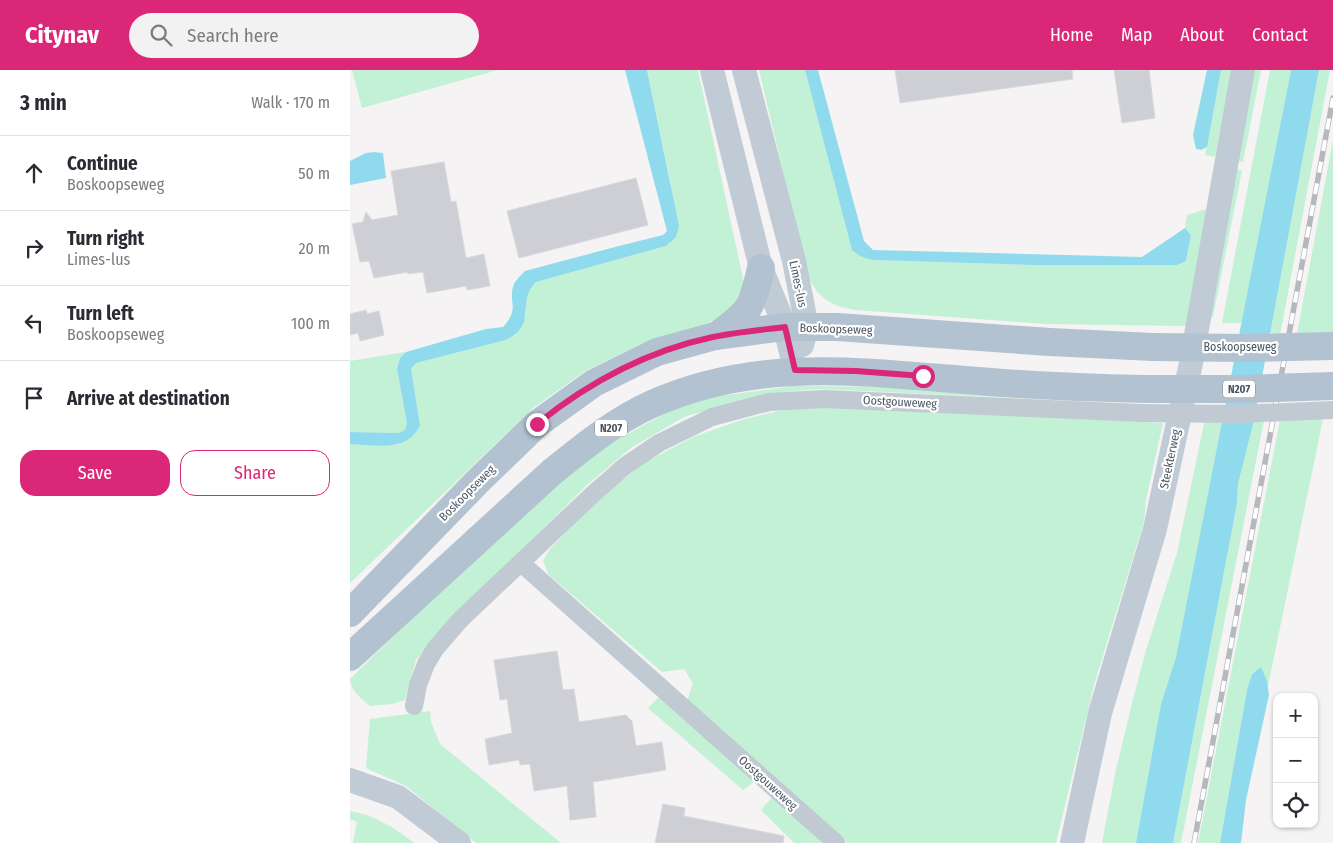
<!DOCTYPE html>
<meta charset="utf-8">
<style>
:root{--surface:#fff;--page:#f2f2f3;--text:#2b2b33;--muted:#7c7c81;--line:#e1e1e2;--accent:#db2777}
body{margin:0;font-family:"Fira Sans Condensed",sans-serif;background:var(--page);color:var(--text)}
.controls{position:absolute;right:15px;bottom:15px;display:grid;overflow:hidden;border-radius:10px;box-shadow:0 1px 4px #0004}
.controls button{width:45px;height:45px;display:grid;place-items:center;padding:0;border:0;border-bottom:1px solid var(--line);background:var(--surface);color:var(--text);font:25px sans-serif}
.stop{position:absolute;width:15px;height:15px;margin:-11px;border:4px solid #db2777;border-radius:50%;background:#fff}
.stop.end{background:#db2777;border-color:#fff;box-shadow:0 1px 5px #0008}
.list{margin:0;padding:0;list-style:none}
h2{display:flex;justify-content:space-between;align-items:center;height:65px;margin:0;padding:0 20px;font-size:21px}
h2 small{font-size:16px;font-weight:400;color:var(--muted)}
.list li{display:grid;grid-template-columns:32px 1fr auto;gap:15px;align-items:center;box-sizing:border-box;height:75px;padding:0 20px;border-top:1px solid var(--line)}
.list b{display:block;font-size:19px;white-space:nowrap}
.list p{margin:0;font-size:16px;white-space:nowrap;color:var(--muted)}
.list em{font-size:16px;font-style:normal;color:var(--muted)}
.actions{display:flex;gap:10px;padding:15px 20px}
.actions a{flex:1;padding:11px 0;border:1px solid var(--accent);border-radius:15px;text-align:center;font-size:18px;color:var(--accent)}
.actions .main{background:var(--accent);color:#fff}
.icon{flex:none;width:28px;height:28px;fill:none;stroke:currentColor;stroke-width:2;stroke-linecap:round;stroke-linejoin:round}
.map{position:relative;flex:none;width:983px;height:773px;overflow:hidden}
header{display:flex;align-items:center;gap:30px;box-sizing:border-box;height:70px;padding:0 25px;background:var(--accent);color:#fff}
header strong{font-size:24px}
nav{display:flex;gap:28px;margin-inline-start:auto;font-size:18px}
.search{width:350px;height:45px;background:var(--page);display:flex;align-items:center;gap:12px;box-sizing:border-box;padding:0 18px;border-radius:28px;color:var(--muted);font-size:19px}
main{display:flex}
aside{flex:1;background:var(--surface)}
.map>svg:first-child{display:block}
.green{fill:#c3f1d5}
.water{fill:#90daee}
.building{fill:#cdcfd5;stroke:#d7d9de}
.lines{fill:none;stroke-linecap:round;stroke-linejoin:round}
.street{stroke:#c1cad2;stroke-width:18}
.secondary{stroke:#c1cbd6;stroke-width:24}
.primary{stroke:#b3c2d1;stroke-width:28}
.rail-casing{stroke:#b5b8bd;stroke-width:5.5}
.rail{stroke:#fff;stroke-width:4;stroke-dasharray:11;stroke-linecap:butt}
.street-bridge{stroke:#c1cad2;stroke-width:18}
.primary-bridge{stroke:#b3c2d1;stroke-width:28}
.route{stroke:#db2777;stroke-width:6}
.labels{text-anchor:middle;stroke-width:4.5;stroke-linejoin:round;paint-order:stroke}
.shield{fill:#fff;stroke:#808990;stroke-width:1}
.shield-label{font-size:11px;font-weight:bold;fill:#4a5661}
.street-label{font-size:12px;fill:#4a5661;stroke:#fff}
</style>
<header>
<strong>Citynav</strong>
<div class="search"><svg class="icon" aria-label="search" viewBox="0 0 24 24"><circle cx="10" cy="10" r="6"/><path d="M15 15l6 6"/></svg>Search here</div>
<nav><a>Home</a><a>Map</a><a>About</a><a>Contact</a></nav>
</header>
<main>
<aside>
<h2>3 min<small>Walk · 170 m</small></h2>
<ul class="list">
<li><svg class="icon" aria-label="ahead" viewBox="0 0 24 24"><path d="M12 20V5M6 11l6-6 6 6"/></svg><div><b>Continue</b><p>Boskoopseweg</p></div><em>50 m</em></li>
<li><svg class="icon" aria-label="right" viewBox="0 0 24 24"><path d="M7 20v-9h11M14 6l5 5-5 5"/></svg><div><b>Turn right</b><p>Limes-lus</p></div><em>20 m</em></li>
<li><svg class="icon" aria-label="left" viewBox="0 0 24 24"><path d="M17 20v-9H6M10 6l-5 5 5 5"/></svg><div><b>Turn left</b><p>Boskoopseweg</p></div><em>100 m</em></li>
<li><svg class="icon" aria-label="arrive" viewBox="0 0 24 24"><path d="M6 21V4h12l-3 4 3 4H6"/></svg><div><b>Arrive at destination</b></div></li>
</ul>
<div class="actions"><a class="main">Save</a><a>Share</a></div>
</aside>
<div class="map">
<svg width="983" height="773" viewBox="0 0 983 773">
<rect width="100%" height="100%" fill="#f5f3f3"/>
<!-- green -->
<g class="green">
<polygon points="2,0 148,0 12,38"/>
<polygon points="297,0 348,0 394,213 382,239 355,255 301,270 237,300 183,338 0,513 0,374 48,375 70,355 61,299 66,293 156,270 165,265 176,246 176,228 179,219 186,212 316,176 320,173 321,115"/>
<path d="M409,0H455L502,179L522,190L682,195H827L836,191L841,165L835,158L837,145L857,139L836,256L696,254L506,240C480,236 470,229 458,207Z"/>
<polygon points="871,0 882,0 865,87 855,85"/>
<polygon points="902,0 911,0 893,92 885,90"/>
<polygon points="920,0 941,0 892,253 872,253"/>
<polygon points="969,0 980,0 930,265 919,262"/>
<polygon points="983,70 983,263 947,264"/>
<polygon points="884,99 892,100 863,247 859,247"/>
<polygon points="56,282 50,288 47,299 57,353 55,360 49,363 0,362 0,291"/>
<path d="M444,316L546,317L689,326L688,329L469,319L435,322L368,337L334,347L281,378L237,415L106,545L66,590L55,630L42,634L20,636C13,630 0,620 0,609L75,535L235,388L319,341L361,327Z"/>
<polygon points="483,337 813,353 796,430 794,452 744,615 706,773 497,773 423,706 337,631 343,613 334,599 312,602 199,505 193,491 200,479 242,435 294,393 343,367 391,350 433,340"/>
<polygon points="855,349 873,350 826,587 811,634 786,773 752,773 765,704 782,633 796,580 827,483"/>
<polygon points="973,349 918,616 911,598 902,604 897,620 870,773 848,773 930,350"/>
<polygon points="904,350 914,350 831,773 823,773 887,433 888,414"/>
<polygon points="309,627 405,711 393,720 298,638"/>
<polygon points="80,641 81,652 90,674 211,773 126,773 56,716 16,698 20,649"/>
<polygon points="423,726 472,773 444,773 411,740"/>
<path d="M0,741C25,745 45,758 64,773H3L7,752L0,749Z"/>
</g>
<!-- water -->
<g class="water">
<path d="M275,0H297L329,156L326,167L316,176L186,212C165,232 189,254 156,270L66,293L61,299L70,355C58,383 25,375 0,374V362L48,363L55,360L57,353L47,299L50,288L56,282L136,259L153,257C171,237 157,233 164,214C166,210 171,205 175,201L265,177L313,165L317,161Z"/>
<polygon points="455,0 468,0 514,171 523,180 792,187 835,158 841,165 836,191 827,195 682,195 522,190 510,186 502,180"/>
<polygon points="857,0 871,0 857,77 851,80 846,79 843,65"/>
<polygon points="941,0 969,0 904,350 888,414 887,433 823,773 786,773 811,634 826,587"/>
<polygon points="24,82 33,83 36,108 0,115 0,91 16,83"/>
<polygon points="911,597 917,611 919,625 896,730 891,773 870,773 897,620 902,604"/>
</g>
<!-- building -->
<g class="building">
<polygon points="545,0 722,0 723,9 550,33"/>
<polygon points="764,0 799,0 805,48 772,53"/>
<polygon points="94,92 101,132 106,131 116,188 134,184 140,216 117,220 116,216 77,223 73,202 58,204 58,202 24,208 19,191 10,192 2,154 13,152 16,142 22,150 48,145 41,101"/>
<polygon points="286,108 298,155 169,188 157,141"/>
<polygon points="16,240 17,244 29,241 34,265 10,271 8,263 0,265 0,244"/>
<polygon points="207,581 213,620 224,619 229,652 276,645 282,651 286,676 312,672 316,700 243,712 246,747 220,750 217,716 184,721 180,694 170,695 169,690 139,695 135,669 162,663 157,629 150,630 144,590"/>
<polygon points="313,734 335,738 334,746 434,766 433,773 305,773"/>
</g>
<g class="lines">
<!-- street -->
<g class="street">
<polyline points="171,493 486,773"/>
<polyline points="64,636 68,615 76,594 85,579 110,550 243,424 275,396 309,373 362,347 419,332 474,329 791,343"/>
</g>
<!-- secondary -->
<g class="secondary">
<polyline points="362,0 411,198 435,257 445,300"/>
<polyline points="394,0 444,191 457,257 452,275"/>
<polyline points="0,710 48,727 109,773"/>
<polyline points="722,773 750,643 805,459 841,293 893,0"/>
</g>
<!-- primary -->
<g class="primary">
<path d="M366,266C400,242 402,238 411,198"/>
<polyline points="0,543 127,412 187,354 244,313 307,282 365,266 435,257 487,257 700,272 803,277"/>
<path d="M0,587L202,402C233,377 266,350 302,334C414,284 524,304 641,312C692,316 744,318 795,319"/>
</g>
<!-- rail casing -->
<g class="rail-casing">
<polyline id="rail" points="844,773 983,28"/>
</g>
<!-- rail -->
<use href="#rail" class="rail"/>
<!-- street-bridge -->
<polyline class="street-bridge" points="791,343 888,344 983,340"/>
<!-- primary-bridge -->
<g class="primary-bridge">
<polyline points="803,277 896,278 983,276"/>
<polyline points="795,319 894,319 983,316"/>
</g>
</g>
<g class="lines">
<!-- route -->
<path class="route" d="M187,354C239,312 297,281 363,267C387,262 411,260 435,257L445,300L506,301L573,306"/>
</g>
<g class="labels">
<!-- shield labels -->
<g class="shield">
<rect x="873" y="310.5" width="32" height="17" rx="4"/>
<rect x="245" y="349.5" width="32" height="17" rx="4"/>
</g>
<g class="shield-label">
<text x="889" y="323">N207</text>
<text x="261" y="362">N207</text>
</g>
<!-- street labels -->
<g class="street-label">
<text transform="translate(448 214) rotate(78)" y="4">Limes-lus</text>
<text transform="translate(486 259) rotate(2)" y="4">Boskoopseweg</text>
<text x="890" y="281">Boskoopseweg</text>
<text transform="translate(550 332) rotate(3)" y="4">Oostgouweweg</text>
<text transform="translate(820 389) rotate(-78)" y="4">Steekterweg</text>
<text transform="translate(117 423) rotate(-45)" y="4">Boskoopseweg</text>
<text transform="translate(418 713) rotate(42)" y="4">Oostgouweweg</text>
</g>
</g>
</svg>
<div class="controls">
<button>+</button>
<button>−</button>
<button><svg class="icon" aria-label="locate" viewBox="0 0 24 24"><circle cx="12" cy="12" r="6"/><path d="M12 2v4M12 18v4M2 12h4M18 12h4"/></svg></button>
</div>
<div class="stop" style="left:573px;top:306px"></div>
<div class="stop end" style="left:187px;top:354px"></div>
</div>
</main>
